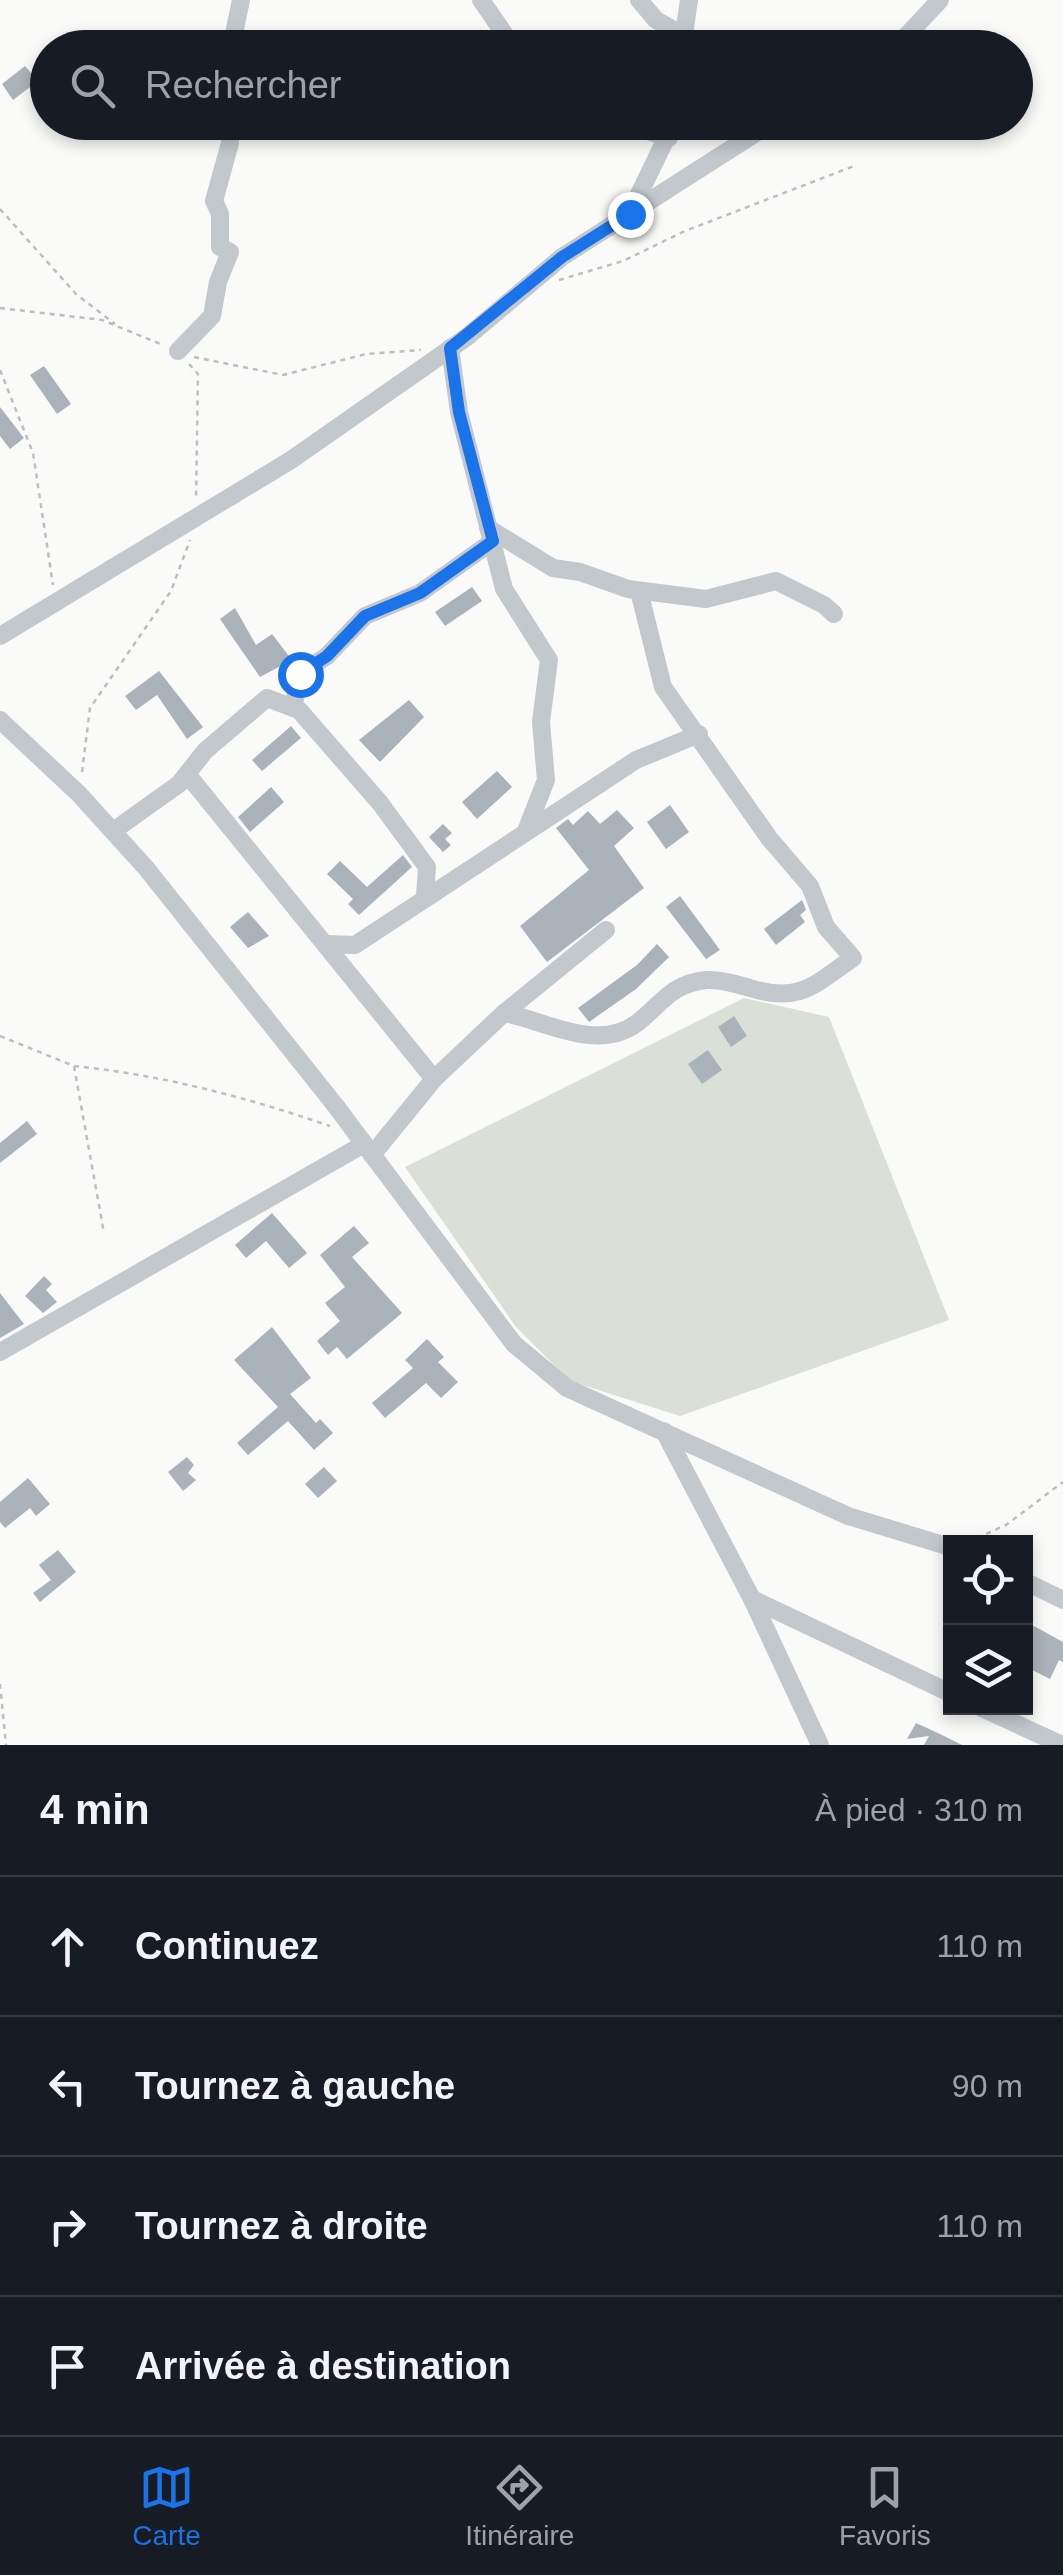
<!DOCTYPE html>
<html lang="fr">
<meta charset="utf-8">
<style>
:root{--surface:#171b24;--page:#242831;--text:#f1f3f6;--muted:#9ea1a6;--line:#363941;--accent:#1a73e8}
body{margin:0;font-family:Arial,sans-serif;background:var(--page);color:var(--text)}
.controls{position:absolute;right:30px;bottom:30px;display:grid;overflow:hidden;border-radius:0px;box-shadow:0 5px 15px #0003}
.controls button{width:90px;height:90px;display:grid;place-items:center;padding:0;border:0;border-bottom:2px solid var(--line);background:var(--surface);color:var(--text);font:50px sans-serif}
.stop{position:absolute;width:30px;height:30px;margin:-22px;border:8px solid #1a73e8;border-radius:50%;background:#fff}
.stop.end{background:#1a73e8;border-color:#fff;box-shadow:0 2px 10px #0008}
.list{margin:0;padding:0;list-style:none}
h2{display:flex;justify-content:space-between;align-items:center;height:130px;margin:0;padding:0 40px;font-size:42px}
h2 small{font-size:32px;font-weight:400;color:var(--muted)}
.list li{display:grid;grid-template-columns:65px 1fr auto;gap:30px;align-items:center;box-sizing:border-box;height:140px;padding:0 40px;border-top:2px solid var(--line)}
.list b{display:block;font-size:38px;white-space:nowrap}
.list em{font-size:32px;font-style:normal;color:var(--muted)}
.icon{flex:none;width:55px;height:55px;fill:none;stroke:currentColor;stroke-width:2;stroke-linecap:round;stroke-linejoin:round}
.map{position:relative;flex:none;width:1063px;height:1745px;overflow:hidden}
.search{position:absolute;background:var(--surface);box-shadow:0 5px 15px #0003;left:30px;right:30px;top:30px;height:110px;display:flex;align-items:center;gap:25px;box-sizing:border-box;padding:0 35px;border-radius:55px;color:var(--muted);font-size:38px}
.sheet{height:690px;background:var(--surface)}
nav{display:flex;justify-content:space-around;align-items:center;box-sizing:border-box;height:140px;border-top:2px solid var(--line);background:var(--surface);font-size:28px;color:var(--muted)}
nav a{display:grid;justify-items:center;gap:5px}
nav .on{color:var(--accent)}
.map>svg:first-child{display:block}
.green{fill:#dadfd7}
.building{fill:#aab3b9}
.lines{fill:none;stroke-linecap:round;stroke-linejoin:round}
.path{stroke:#bbbfc2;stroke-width:2.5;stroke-dasharray:5 5;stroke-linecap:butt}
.minor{stroke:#c3c8cc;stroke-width:18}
.route{stroke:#1a73e8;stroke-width:12}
</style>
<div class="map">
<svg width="1063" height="1745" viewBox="0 0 1063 1745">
<rect width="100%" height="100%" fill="#fafaf8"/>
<!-- green -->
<polygon class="green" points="744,998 829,1017 949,1320 680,1416 570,1381 516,1327 405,1167"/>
<!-- building -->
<g class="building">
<polygon points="25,66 38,81 13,100 2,84"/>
<polygon points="44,366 71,404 57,414 30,375"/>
<polygon points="0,407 24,438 10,449 0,436"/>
<polygon points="472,587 482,601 445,626 435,612"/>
<polygon points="235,608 256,645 272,634 292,660 260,677 220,619"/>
<polygon points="159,671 203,727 187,739 157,695 136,710 125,696"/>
<polygon points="409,700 424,717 380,762 359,740"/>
<polygon points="291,726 301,738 262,771 252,760"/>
<polygon points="497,771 512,787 477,819 462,802"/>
<polygon points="271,787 284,802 250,832 238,817"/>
<polygon points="670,805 689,832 666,849 647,822"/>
<polygon points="617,810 634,828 614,846 644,888 547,962 520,926 589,870 556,828 568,819 573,825 588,811 600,824"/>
<polygon points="443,824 452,833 445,839 451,845 443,852 429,837"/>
<polygon points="403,855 412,867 359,915 348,904 353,899 327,874 340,861 367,887"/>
<polygon points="680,896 720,950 706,959 666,907"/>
<polygon points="802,900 806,910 800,915 805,922 776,945 764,929"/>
<polygon points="248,912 269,936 248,948 230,927"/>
<polygon points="657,944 669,957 636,989 589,1022 578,1008 637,965"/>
<polygon points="734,1016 747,1036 731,1047 718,1027"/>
<polygon points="708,1050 722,1070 702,1084 688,1064"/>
<polygon points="27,1121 37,1134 0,1163 0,1143"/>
<polygon points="272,1213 307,1253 289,1268 266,1241 246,1258 235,1245"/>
<polygon points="354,1226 369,1243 352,1257 402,1313 347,1359 337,1347 328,1355 317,1341 340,1321 325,1303 345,1287 320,1255"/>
<polygon points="44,1276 52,1284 46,1290 57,1302 43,1313 25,1296"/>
<polygon points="0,1293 24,1324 0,1338"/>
<polygon points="272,1327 311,1378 290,1394 316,1423 320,1419 333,1433 314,1450 288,1421 248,1455 237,1443 278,1407 234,1360"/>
<polygon points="427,1339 444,1357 438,1362 458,1382 441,1398 426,1383 385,1418 372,1403 413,1368 405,1360"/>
<polygon points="187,1457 194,1465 188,1473 196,1480 183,1491 168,1472"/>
<polygon points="324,1467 337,1481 318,1498 305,1484"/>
<polygon points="28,1478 50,1504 36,1516 30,1508 5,1528 0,1522 0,1502"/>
<polygon points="58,1550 76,1572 40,1602 33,1593 51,1580 39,1565"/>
<polygon points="1034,1626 1063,1642 1063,1662 1059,1660 1050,1679 1026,1667 1026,1642"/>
<polygon points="916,1723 940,1734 962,1745 924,1745 929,1736 907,1739"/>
</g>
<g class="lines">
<!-- path -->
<g class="path">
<polyline points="0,209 76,294 115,324"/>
<polyline points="559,280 623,261 685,231 854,166"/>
<polyline points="0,308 102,320 163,345"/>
<polyline points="194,357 283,375 366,354 421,350"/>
<polyline points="189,364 198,374 196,498"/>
<polyline points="0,370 33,453 53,585"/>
<polyline points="82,772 90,708 171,591 190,540"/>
<polyline points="0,1036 74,1066 104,1233"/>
<path d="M74,1066C162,1075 246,1097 330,1126"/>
<polyline points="968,1542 1006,1525 1063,1482"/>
<polyline points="0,1684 6,1745"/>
</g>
<!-- minor -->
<g class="minor">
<polyline points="481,0 514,48"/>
<polyline points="639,0 656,20 681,34"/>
<polyline points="231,48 241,0"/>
<polyline points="682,48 689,0"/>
<polyline points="895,48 940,0"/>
<polyline points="620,122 669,138"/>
<polyline points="630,213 674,122"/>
<polyline points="450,348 459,412 504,589 549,660 541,722 546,780 526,831"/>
<polyline points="178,351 212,316 218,282 230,252 220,247 220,214 214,201 230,143 230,122"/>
<polyline points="488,528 553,568 580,572 628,589 706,599 776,581 824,605 834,614"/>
<polyline points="0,636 291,460 467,337 562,257 773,122"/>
<polyline points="293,708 300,674 327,656 365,616 420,593 493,541"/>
<polyline points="0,720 79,794 146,868 335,1105 514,1344 567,1388 848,1516 950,1547"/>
<polyline points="187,774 434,1079"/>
<polyline points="113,831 179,784 205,751 267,698 299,710 380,803 427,867 425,896"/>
<polyline points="326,944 355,945 636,760 699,734"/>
<path d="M504,1013C544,1020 597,1053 637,1023C662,1004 670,984 706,980C720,979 737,984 750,988C800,1004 815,984 853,958L826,927L810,886L769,838L663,687L639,591"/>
<polyline points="372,1155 434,1079 504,1013 606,930"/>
<polyline points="0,1352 364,1144"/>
<polyline points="664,1431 752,1599 820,1745"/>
<polyline points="1026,1582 1063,1600"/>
<polyline points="752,1599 950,1693"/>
<polyline points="982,1708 1062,1745"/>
</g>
</g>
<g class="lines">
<!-- route -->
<polyline class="route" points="300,674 327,656 365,616 420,593 493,541 459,412 450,348 562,257 630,214"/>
</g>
</svg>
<div class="controls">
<button><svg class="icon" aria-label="locate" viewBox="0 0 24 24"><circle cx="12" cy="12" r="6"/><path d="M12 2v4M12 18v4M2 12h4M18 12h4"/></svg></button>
<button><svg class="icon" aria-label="layers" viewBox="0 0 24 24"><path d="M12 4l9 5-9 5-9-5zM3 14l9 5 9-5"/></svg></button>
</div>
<div class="stop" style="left:300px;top:674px"></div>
<div class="stop end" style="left:630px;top:214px"></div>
<div class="search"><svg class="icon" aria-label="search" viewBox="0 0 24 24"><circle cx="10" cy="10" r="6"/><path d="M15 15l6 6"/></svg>Rechercher</div>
</div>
<section class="sheet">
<h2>4 min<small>À pied · 310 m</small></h2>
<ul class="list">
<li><svg class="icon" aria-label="ahead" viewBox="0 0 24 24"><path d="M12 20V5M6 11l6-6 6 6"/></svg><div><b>Continuez</b></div><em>110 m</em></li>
<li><svg class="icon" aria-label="left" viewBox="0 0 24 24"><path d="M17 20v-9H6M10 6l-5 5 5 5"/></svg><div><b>Tournez à gauche</b></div><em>90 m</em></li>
<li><svg class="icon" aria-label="right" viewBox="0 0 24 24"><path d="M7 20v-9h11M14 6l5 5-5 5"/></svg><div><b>Tournez à droite</b></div><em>110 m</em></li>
<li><svg class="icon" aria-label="arrive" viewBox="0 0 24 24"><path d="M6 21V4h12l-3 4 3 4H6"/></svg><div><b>Arrivée à destination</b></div></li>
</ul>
</section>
<nav>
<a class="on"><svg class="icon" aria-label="map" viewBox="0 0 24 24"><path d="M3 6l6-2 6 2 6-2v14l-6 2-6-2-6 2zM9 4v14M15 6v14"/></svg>Carte</a>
<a><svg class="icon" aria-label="directions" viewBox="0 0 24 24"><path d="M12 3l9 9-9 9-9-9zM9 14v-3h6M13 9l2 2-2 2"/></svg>Itinéraire</a>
<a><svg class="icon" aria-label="saved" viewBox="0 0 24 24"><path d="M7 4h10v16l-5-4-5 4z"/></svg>Favoris</a>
</nav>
